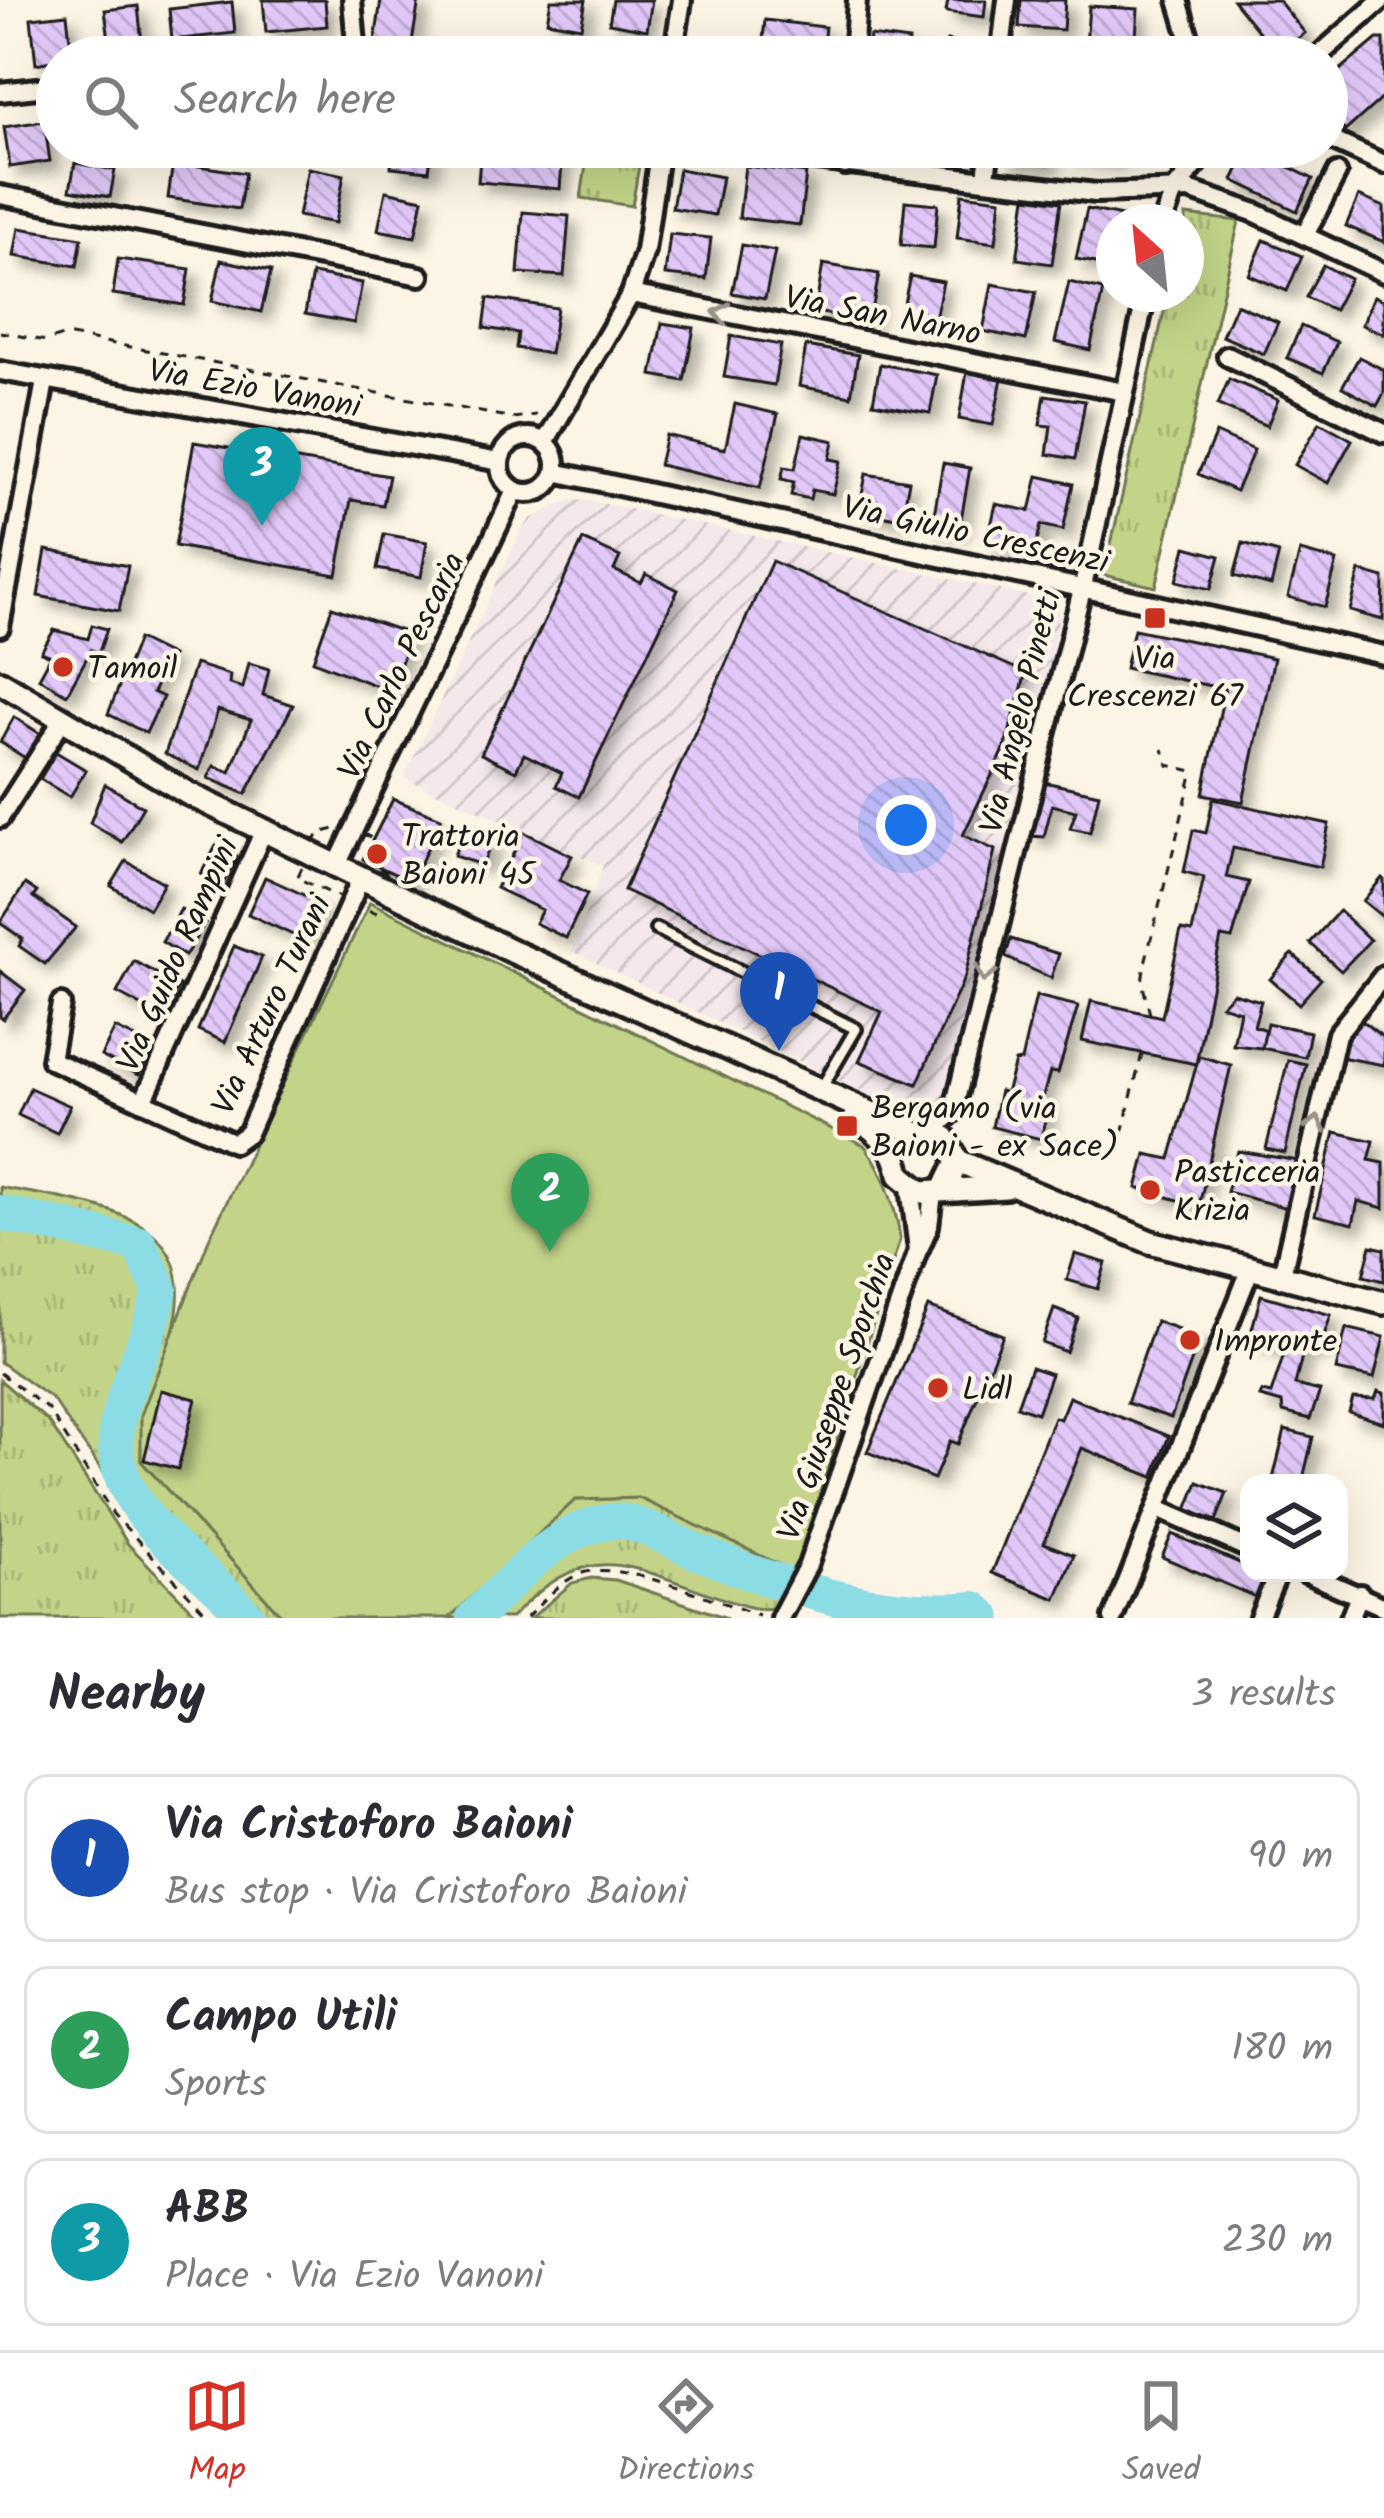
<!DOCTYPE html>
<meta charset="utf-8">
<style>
:root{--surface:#fff;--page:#f7f7f7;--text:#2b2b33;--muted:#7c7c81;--line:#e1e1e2;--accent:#d93025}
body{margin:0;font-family:Kalam,sans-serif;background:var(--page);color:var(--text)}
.controls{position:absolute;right:36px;bottom:36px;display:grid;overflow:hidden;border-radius:24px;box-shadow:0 12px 48px #0002}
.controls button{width:108px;height:108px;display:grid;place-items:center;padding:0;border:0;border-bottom:3px solid var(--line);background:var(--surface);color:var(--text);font:60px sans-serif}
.compass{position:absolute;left:1096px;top:204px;width:108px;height:108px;border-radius:50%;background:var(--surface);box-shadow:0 12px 48px #0002;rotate:333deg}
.you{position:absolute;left:906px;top:825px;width:42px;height:42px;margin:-30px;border:9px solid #fff;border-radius:50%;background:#1a73e8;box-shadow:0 0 0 18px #1a73e833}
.badge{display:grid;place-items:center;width:78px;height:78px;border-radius:50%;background:var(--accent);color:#fff;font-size:39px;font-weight:700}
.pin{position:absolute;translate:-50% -99px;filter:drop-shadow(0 3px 6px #0008)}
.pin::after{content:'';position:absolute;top:63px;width:42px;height:36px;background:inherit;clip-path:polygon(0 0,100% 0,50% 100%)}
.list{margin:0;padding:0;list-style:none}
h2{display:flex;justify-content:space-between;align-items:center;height:156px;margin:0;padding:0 48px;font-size:51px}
h2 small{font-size:39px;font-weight:400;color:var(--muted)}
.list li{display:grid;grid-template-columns:78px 1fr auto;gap:36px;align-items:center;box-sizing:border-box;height:168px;margin:0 24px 24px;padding:0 24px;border:3px solid var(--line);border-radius:24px}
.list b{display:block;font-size:45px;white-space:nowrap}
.list p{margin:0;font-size:39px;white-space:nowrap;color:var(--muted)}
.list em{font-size:39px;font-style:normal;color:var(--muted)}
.icon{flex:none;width:66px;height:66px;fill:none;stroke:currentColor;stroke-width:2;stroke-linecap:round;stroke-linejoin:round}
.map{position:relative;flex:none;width:1384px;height:1618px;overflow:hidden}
.search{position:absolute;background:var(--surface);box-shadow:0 12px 48px #0002;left:36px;right:36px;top:36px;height:132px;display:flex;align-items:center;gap:30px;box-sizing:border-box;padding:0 42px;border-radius:66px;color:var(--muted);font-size:45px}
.sheet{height:732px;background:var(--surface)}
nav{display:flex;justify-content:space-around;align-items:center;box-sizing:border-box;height:168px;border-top:3px solid var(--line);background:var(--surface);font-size:33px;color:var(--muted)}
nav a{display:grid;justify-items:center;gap:6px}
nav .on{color:var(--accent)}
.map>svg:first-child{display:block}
.industrial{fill:url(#industrial-furrows)}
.grass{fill:url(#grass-tufts);stroke:#707852;stroke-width:3}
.pitch{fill:#c3d489;stroke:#707852;stroke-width:3}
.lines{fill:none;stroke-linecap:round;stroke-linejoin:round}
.river{stroke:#8bdce5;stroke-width:36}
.building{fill:url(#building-back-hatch);stroke:#1c1c1c;stroke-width:3;filter:url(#shadow)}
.service-casing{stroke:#1c1c1c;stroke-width:18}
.minor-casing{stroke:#1c1c1c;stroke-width:26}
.tertiary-casing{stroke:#1c1c1c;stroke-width:30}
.path{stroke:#1c1c1c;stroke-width:3;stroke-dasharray:9 9;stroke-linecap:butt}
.service{stroke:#fcf5e5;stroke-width:9}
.minor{stroke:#fcf5e5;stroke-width:16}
.tertiary{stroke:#fcf5e5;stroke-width:21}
.oneway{stroke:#97938b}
.poi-dot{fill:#c8321e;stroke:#fcf5e5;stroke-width:4.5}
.labels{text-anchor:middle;stroke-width:9;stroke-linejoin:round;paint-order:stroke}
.street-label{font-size:33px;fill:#1c1c1c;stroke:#fcf5e5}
.poi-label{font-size:33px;fill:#1c1c1c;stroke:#fcf5e5;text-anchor:start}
</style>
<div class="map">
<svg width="1384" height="1618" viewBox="0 0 1384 1618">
<defs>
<pattern id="industrial-furrows" width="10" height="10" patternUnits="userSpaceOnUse" patternTransform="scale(3)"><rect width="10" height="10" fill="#f4e8eb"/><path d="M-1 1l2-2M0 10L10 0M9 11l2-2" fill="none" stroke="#d1c6c9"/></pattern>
<pattern id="grass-tufts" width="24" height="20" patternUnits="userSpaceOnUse" patternTransform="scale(3)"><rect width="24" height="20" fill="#c3d489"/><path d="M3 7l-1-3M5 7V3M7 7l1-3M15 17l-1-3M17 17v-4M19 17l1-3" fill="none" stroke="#a7b576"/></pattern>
<pattern id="building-back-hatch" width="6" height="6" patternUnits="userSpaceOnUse" patternTransform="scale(3)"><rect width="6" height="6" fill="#e1c8f8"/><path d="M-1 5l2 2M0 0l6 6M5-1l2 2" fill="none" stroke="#c0abd4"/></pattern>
<filter id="shadow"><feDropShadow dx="9" dy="9" stdDeviation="6" flood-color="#0004"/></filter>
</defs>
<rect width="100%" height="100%" fill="#fcf5e5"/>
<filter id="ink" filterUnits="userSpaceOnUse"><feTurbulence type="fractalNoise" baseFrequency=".00833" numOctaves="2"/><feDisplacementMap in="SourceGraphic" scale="24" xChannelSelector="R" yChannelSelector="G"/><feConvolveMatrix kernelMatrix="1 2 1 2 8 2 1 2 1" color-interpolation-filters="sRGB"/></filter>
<g filter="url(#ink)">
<!-- industrial -->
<polygon class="industrial" points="569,500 593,501 1061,603 1047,686 946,1102 923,1121 572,951 603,866 404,778 520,533 530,519"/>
<!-- grass -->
<g class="grass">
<polygon points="601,149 641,154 632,206 581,198 588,152"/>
<polygon points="1186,215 1239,221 1156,587 1104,575 1168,294 1186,294"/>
<path d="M0,1187C89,1205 208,1209 172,1335C156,1387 141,1402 141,1461L284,1618H227L145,1532L52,1399L0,1362Z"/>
<polygon points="0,1380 49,1422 128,1544 200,1618 0,1618"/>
<path d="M639,1498L795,1572L780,1607C760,1612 744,1606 724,1599C629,1567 590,1534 511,1618H449L575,1500Z"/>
<polygon points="591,1578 616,1580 727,1618 531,1618 572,1583"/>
</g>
<!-- pitch -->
<path class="pitch" d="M370,902L864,1145C882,1165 897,1211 900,1239L795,1572L639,1498L575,1500L449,1618H284L141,1461V1415L209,1239Z"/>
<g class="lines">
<!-- river -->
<g class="river">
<path d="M0,1213L139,1244L160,1289C152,1335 128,1375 118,1421C100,1509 198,1559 248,1618"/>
<path d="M474,1618C512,1581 557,1526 615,1521C638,1519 677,1544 700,1553C787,1588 878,1618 974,1609L984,1618"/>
</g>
</g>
<!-- building -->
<g class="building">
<polygon points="263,0 325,0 327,26 266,32"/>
<polygon points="381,0 419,0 411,48 375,42"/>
<polygon points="551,0 586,0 581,27 547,21"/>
<polygon points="613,0 652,0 647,30 609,23"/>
<polygon points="948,0 986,0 984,17 946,12"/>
<polygon points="1021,0 1065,0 1063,30 1019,27"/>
<polygon points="1233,0 1278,0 1305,33 1276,57 1228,57 1259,32"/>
<polygon points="232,2 235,33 172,40 169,9"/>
<polygon points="138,6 142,43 110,47 105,10"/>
<polygon points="1089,6 1138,9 1135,49 1086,46"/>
<polygon points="67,14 72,57 36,64 31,18"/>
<polygon points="765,20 825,27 822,57 762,50"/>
<polygon points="870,36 909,41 907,57 867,57"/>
<polygon points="1377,39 1384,39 1384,96 1345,131 1327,110 1327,81"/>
<polygon points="947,41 981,46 980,57 944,57"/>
<polygon points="44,121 50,161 10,167 4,127"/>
<polygon points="393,147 432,147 429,171 391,167"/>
<polygon points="481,147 563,150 560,189 478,182"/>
<polygon points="1008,147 1050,147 1048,164 1006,160"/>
<polygon points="1074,147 1117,147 1116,160 1073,154"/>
<polygon points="1249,147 1313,179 1297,211 1233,180"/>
<polygon points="173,162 245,173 239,209 168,198"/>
<polygon points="75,163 115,170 110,197 70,190"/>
<polygon points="745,166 806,173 800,225 739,218"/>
<polygon points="308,168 344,175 335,223 298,216"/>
<polygon points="679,169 722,177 715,215 672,208"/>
<polygon points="386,191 423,199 415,237 378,230"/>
<polygon points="962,194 1001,199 996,243 957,238"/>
<polygon points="1359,196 1384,207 1384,242 1346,226"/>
<polygon points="1026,197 1061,202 1052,264 1017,259"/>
<polygon points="905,201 938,204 934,248 901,245"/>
<polygon points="1087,209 1122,216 1114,222 1111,266 1076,259"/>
<polygon points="523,212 569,216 564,276 518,273"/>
<polygon points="19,228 82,238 77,266 14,256"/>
<polygon points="670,234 711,238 706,279 665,275"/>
<polygon points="1264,240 1302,256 1287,291 1249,275"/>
<polygon points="742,245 775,251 765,299 732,293"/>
<polygon points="118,259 190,269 184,305 113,294"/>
<polygon points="221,260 271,271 261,312 212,301"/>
<polygon points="823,264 879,274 870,321 815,312"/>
<polygon points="1323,265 1350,279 1334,310 1306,297"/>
<polygon points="312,274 362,283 354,323 305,314"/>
<polygon points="910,276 943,282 934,323 901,316"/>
<polygon points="1069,282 1103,290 1090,350 1055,342"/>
<polygon points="992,284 1036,292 1026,340 983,331"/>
<polygon points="1374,296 1384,301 1384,334 1362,325"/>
<polygon points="488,298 557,308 550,354 516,348 518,333 484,328"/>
<polygon points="1236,304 1278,322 1264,354 1222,336"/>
<polygon points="662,323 694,328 684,381 652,375"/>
<polygon points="1301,326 1337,342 1323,373 1287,358"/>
<polygon points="731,336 781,345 774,385 724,377"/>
<polygon points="806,346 858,355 851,396 799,386"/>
<polygon points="1359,357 1384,370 1384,393 1377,406 1342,387"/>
<polygon points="880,364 937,375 930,413 873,403"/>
<polygon points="967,372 1002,378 993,425 959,419"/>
<polygon points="1229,379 1278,400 1267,426 1218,405"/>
<polygon points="1045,395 1085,401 1075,459 1047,454 1051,426 1040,425"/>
<polygon points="735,404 778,414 760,488 659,465 666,435 725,449"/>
<polygon points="1320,422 1352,440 1328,483 1295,465"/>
<polygon points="1216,433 1254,450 1236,491 1198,474"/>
<polygon points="803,434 834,441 830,459 841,461 833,494 812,490 810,499 791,495 794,482 781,479 784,467 795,469"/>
<polygon points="194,442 389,476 383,505 351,500 337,575 175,546"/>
<polygon points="943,463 970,468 959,531 932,526"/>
<polygon points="866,474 909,481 902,519 859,511"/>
<polygon points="1038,476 1073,484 1063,530 1041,525 1034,553 987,543 996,504 1030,511"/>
<polygon points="384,534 427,542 421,577 377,569"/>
<polygon points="583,540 620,557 614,570 641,583 646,574 678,590 579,797 556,786 562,773 524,754 516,771 481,754"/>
<polygon points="1243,543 1279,553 1271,586 1234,576"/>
<polygon points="1186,547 1220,556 1211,589 1177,581"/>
<polygon points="46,550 128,566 119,611 38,596"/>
<polygon points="1300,551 1337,561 1325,607 1288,597"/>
<polygon points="772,561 1026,673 1005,748 963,835 995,850 965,976 917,1084 859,1061 882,1012 624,890"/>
<polygon points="1360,571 1384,578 1383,620 1350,611"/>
<polygon points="332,607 410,634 392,692 313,661"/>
<polygon points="92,625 107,629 99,652 91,650 67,694 39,678 51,656 41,652 54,630 88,639"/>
<polygon points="1134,629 1274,658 1243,802 1203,794 1225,689 1125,668"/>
<polygon points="138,639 172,656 153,692 163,697 146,733 108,714"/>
<polygon points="249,663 269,669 263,695 293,705 246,794 208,778 214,766 230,772 251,720 218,710 199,770 165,754 195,664 230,675 229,684 243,688"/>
<polygon points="14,717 45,737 30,761 0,742"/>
<polygon points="56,752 86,770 70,797 40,779"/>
<polygon points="1040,781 1099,794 1090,832 1070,828 1076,811 1052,805 1044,837 1030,836"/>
<polygon points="105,784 143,807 122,842 90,823"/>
<polygon points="393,799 441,818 412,882 363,859"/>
<polygon points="1213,799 1329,824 1320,867 1233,848 1226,877 1249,882 1232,939 1221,937 1196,1064 1082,1041 1091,1001 1162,1017 1181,930 1192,932 1204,877 1184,872 1193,830 1206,833"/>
<polygon points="463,829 493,840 482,865 454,856"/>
<polygon points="524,832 572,856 559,880 587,894 566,938 535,923 542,910 496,888"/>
<polygon points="216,846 237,857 222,886 201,874"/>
<polygon points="126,861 164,883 149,909 111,886"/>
<polygon points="265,877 321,903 304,940 248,914"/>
<polygon points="1382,878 1384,880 1384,918 1363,901"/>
<polygon points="25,884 37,892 33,897 76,927 45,964 19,946 23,939 0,923"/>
<polygon points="181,909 205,923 185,956 162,942"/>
<polygon points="1339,911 1370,940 1341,971 1310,943"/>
<polygon points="1011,939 1059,954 1051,978 1005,957"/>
<polygon points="234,946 262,957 225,1042 198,1030"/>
<polygon points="1292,954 1321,979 1299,1004 1270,979"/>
<polygon points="134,961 179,986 162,1017 117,993"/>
<polygon points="0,971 25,990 3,1019 0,1017"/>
<polygon points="1233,993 1261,1001 1254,1026 1266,1030 1262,1048 1233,1045 1240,1011 1221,1005"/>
<polygon points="1036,996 1078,1006 1058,1073 1050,1072 1041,1103 1049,1103 1041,1139 992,1127 1000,1091 1006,1093 1015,1062 1021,1061"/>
<polygon points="1357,1017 1384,1038 1384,1065 1340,1057 1345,1032"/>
<polygon points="1267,1023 1310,1032 1305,1057 1262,1048"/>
<polygon points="115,1028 152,1046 139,1075 101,1056"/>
<polygon points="1199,1056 1231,1065 1199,1206 1137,1188 1146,1154 1170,1159"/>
<polygon points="1288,1060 1306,1064 1285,1153 1266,1149"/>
<polygon points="30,1088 70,1106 57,1133 18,1115"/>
<polygon points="1335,1132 1374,1141 1369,1160 1384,1163 1384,1208 1358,1201 1353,1224 1315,1215"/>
<polygon points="1238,1151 1299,1161 1287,1208 1227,1192"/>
<polygon points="1371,1246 1384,1249 1384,1281 1363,1276"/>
<polygon points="1075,1254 1106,1263 1098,1289 1067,1280"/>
<polygon points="1261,1295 1331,1315 1319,1350 1304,1348 1295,1385 1320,1391 1310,1419 1283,1412 1282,1403 1260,1397 1262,1392 1271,1394 1285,1351 1249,1340"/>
<polygon points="928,1307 1003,1335 958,1444 950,1441 934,1479 867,1452"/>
<polygon points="1054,1309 1078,1318 1066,1352 1042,1343"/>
<polygon points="1156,1321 1200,1337 1171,1418 1127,1403"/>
<polygon points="1346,1328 1384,1337 1374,1378 1336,1370"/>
<polygon points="1031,1367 1051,1374 1037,1413 1017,1406"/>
<polygon points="161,1390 196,1399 178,1469 144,1460"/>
<polygon points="1378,1391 1384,1393 1384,1423 1349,1412 1353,1398 1375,1399"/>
<polygon points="1069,1397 1169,1436 1153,1477 1082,1448 1044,1543 1074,1555 1056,1599 992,1573 1054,1417 1060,1419"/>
<polygon points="1285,1430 1313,1437 1302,1483 1272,1483"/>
<polygon points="1198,1482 1227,1493 1216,1521 1187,1510"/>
<polygon points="1172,1534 1249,1567 1249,1573 1268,1575 1258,1598 1162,1557"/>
</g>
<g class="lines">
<!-- service casing -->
<g class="service-casing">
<polyline id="service" points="656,929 856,1029 822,1087"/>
</g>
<!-- minor casing -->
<g class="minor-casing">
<g id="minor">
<polyline points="352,0 357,56"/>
<polyline points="1178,0 1195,57"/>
<polyline points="673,57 682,0"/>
<polyline points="853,57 857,0"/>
<polyline points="1000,57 1007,0"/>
<polyline points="1317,57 1382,0"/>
<polyline points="0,92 57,86"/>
<polyline points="1327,138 1384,164"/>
<polyline points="706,147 1096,193 1189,190 1256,213 1384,273"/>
<polyline points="845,165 846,147"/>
<polyline points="986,177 990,147"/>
<polyline points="0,195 420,276"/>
<polyline points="1163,222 1175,189 1212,147"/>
<polyline points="1305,235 1337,173"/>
<polyline points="631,294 1124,392"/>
<polyline points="1227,356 1384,433"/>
<polyline points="0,371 500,462"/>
<circle cx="528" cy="465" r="28"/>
<polyline points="545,442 631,294 645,251 660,147"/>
<polyline points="555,472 1384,655"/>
<polyline points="0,627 45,381"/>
<polyline points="0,818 63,719"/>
<polyline points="337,865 515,491"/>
<polyline points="61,1004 51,1060 234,1143 248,1133 361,878"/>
<polyline points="143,1102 264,830"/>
<polyline points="930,1133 953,1112 1088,565 1146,294"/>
<polyline points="919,1249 929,1226 933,1193"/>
<polyline points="1281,1279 1337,1034 1384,975"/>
<polyline points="1158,1509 1249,1549"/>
<polyline points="1306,1573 1384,1607"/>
<polyline points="780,1618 808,1565 918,1250 910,1187"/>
<polyline points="1113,1618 1250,1270"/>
<polyline points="1259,1618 1278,1573"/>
<polyline points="1350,1618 1360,1594"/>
</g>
</g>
<!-- tertiary casing -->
<g class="tertiary-casing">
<g id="tertiary">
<polyline points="0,682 187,793 516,953 920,1135 944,1137 958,1161 944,1189"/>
<path d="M855,1117C878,1131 897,1148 900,1175L921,1192L1006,1187"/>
<polyline points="958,1161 1150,1242 1384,1303"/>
</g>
</g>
<!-- path -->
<g class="path">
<polyline points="0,332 46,341 66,335 513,418 536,415"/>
<polygon points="346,826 372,838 362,859 393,876 375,913 297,878 319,833"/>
<polyline points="1150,1014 1142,982 1145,963 1193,771 1168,765 1163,749"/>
<polyline points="1122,1133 1142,1054"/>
<polyline points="0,1373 49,1410 113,1514 211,1618"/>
<path d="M526,1618C543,1602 562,1578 586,1572C625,1562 717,1602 759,1615"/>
</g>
<!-- service -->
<use href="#service" class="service"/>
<!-- minor -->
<use href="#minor" class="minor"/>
<!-- tertiary -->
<use href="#tertiary" class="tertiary"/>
</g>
<!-- one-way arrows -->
<defs><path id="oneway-chevron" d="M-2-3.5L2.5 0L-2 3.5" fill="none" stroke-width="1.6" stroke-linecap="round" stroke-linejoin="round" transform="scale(3)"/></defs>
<g class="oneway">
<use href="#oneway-chevron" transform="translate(721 313) rotate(-169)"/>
<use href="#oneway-chevron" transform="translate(985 974) rotate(104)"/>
<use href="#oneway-chevron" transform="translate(1316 1124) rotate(-77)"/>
</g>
</g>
<!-- markers -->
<g class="poi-dot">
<rect x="1143" y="606" width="24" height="24" rx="6"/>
<circle cx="63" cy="667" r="12"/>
<circle cx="377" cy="854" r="12"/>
<rect x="835" y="1114" width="24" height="24" rx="6"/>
<circle cx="1150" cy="1190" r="12"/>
<circle cx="1190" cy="1340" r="12"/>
<circle cx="938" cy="1388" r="12"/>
</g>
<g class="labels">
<!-- street labels -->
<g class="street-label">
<text transform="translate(883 314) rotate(11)" y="12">Via San Narno</text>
<text transform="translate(255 387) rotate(10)" y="12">Via Ezio Vanoni</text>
<text transform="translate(976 533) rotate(12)" y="12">Via Giulio Crescenzi</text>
<text transform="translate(400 665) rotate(-64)" y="12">Via Carlo Pescaria</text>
<text transform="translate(1019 711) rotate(-76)" y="12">Via Angelo Pinetti</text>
<text transform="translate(176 954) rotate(-66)" y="12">Via Guido Rampini</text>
<text transform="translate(270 1004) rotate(-65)" y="12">Via Arturo Turani</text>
<text transform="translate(835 1396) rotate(-71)" y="12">Via Giuseppe Sporchia</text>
</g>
<!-- poi labels -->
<g class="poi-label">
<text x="1155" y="669" text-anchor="middle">Via<tspan x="1155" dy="38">Crescenzi 67</tspan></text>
<text x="87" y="679">Tamoil</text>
<text x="401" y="847">Trattoria<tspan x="401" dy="38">Baioni 45</tspan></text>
<text x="871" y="1119">Bergamo (via<tspan x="871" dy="38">Baioni - ex Sace)</tspan></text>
<text x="1174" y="1183">Pasticceria<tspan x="1174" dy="38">Krizia</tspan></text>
<text x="1214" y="1352">Impronte</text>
<text x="962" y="1400">Lidl</text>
</g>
</g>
</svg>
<div class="controls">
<button><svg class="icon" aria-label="layers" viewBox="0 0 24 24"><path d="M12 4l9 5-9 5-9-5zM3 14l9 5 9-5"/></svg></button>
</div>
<svg class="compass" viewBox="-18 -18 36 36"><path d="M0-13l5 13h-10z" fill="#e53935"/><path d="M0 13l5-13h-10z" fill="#7c7c81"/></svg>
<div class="you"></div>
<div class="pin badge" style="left:779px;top:1051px;background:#1a4fb4">1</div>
<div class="pin badge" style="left:550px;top:1252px;background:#2e9e5b">2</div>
<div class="pin badge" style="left:262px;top:526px;background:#0f9aa8">3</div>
<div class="search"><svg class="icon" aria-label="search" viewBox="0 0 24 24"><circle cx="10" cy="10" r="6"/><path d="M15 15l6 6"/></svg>Search here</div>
</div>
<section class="sheet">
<h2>Nearby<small>3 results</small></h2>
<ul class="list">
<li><span class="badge" style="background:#1a4fb4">1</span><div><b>Via Cristoforo Baioni</b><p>Bus stop · Via Cristoforo Baioni</p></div><em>90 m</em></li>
<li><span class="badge" style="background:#2e9e5b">2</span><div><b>Campo Utili</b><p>Sports</p></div><em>180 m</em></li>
<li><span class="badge" style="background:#0f9aa8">3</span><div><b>ABB</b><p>Place · Via Ezio Vanoni</p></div><em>230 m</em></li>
</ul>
</section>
<nav>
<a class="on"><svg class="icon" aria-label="map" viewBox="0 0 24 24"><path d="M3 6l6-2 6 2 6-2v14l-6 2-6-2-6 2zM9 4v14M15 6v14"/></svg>Map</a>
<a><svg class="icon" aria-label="directions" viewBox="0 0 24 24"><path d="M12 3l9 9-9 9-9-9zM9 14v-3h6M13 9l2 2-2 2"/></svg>Directions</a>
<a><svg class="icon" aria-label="saved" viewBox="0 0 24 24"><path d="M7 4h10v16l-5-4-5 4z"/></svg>Saved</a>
</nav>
